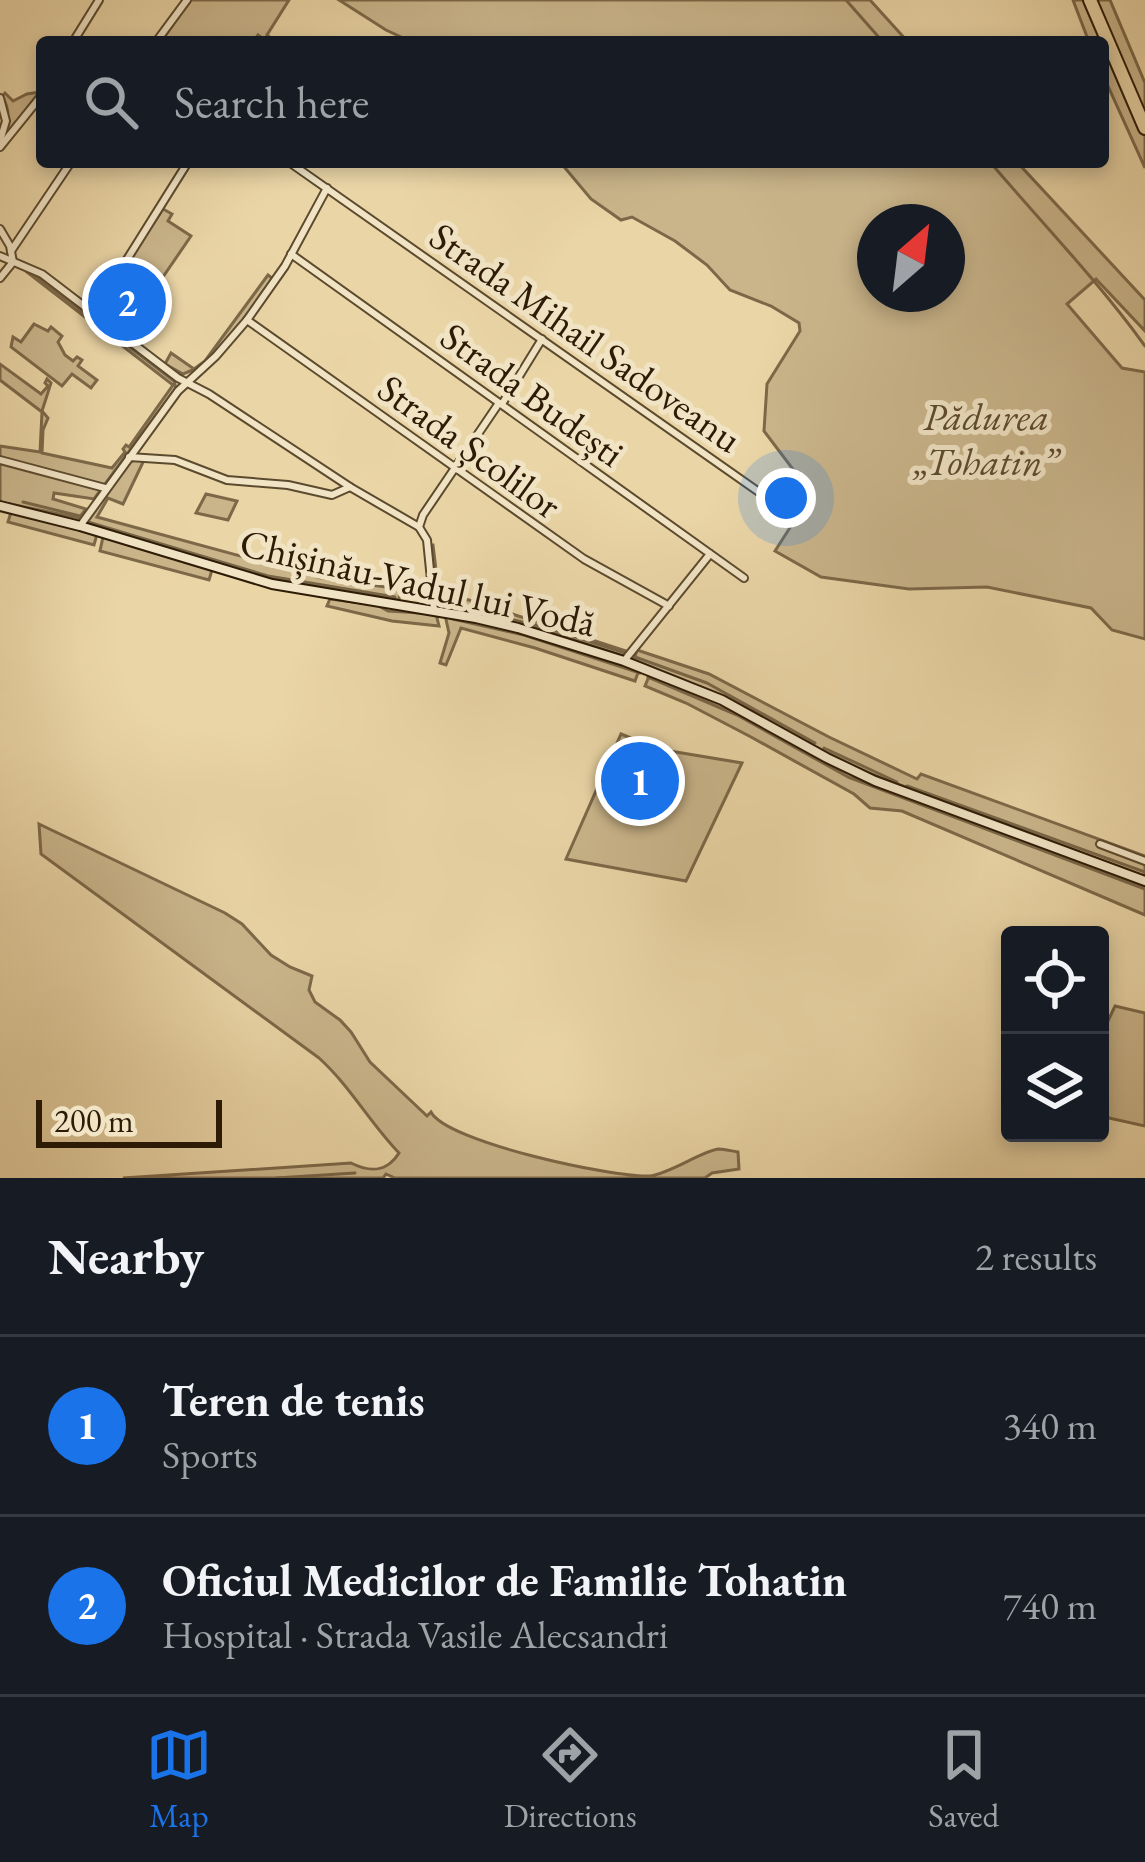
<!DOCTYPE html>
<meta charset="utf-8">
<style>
:root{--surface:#171b24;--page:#242831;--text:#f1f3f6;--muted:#9ea1a6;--line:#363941;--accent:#1a73e8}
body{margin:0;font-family:"EB Garamond",serif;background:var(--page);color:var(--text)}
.controls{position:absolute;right:36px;bottom:36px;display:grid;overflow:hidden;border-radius:12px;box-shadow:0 6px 18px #0003}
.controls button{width:108px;height:108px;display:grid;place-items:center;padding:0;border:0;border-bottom:3px solid var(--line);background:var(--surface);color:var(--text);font:60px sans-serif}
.compass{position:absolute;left:857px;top:204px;width:108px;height:108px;border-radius:50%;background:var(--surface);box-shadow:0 6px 18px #0003;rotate:28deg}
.scale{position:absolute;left:36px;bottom:30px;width:186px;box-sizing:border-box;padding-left:12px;border:6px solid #2d1b06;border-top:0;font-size:33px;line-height:42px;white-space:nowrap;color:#2d1b06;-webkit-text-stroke:9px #f1e4c5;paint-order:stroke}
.you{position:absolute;left:786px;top:498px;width:42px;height:42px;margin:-30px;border:9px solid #fff;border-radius:50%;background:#1a73e8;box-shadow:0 0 0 18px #1a73e833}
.badge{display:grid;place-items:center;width:78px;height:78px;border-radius:50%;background:var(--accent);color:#fff;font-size:39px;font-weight:700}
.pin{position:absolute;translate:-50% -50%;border:6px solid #fff;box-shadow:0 3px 12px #0006}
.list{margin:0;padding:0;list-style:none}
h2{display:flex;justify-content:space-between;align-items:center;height:156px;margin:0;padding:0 48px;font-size:51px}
h2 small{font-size:39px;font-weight:400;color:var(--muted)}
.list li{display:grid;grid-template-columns:78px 1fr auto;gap:36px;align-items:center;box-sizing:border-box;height:180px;padding:0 48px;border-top:3px solid var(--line)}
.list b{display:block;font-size:45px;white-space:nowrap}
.list p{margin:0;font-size:39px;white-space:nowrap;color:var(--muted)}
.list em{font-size:39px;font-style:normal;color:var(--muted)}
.icon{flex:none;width:66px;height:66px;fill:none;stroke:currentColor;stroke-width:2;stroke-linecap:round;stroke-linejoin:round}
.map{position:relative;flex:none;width:1145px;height:1178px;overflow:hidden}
.search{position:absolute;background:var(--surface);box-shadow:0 6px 18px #0003;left:36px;right:36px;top:36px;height:132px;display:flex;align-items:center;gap:30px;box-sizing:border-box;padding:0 42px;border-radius:12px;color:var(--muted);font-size:45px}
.sheet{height:516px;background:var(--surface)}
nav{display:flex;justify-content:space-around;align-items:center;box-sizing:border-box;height:168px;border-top:3px solid var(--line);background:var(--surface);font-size:33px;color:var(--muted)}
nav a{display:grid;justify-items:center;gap:6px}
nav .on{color:var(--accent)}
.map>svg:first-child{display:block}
.green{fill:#cab58b;stroke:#7c6848;stroke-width:3;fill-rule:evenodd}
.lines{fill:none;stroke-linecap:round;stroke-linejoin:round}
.stream{stroke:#786546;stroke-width:3}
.street-casing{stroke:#5c4a2e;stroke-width:10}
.secondary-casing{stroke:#2d1b06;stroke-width:12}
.highway-casing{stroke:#2d1b06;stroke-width:16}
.street{stroke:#f1e4c5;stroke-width:6}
.secondary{stroke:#f1e4c5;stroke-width:8}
.highway{stroke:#ead5a6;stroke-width:12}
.labels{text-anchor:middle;stroke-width:10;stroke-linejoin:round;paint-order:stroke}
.street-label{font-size:39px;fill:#2d1b06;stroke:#f1e4c5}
.park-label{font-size:39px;font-style:italic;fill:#5c492e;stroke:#f1e4c5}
</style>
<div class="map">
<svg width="1145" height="1178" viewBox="0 0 1145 1178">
<rect width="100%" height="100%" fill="#ead5a6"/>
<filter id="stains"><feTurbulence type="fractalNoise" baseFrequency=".00167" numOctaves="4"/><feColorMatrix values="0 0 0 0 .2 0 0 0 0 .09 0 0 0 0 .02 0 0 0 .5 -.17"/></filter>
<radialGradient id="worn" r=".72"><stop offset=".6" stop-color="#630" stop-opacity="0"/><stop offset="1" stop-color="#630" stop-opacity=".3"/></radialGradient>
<!-- green -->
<g class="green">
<polygon points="190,0 289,0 267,35 276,42 267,42 258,35 253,42 161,42"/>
<polygon points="339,0 870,0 908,42 412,42 386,30"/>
<polygon points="1073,0 1087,0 1145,135 1145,168 1103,75 1103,42 1089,42"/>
<polygon points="1096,0 1110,0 1145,83 1145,116"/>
<path d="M40,92L1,143C8,127 12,112 2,96L5,93L13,101L27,94Z"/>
<path d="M560,162H1017L1145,300V331L1096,279L1067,304L1122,368L1145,372V639L1112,630L1091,608L987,587L909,589L821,577L775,551L802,509L808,507L814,497L764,431L767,384L800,331L799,323L771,306L730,290L707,265L675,241L632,217L621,220L591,199ZM947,222V294H875V222Z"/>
<polygon points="163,209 172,214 168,221 191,236 152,293 123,273 100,308 130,333 125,335 95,312"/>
<polygon points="29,270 174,381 176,388 94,499 54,493 53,499 86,509 79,518 0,502 0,446 40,452 42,412 0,380 0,364 41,394 48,386 45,383 47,379 51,383 42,411 48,418 43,430 42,453 112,468 125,452 123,449 126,445 129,447 173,385 27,272"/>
<path d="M268,275L273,279C249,311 223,361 183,374L165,364L171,353L194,369L205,361Z"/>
<polygon points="34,324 48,331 51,327 62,336 58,342 65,355 73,361 77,357 82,360 78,366 97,380 91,388 72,374 62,386 11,347 13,337 21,342"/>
<polygon points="145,458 123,504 108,498 97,517 321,578 400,589 399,600 267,578 89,525 87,523 90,515 128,462"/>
<polygon points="206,494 237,501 228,520 196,513"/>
<polygon points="11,512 97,534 94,545 8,522"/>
<polygon points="103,537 212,570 209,580 100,551"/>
<polygon points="431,545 433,545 439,595 469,600 629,652 623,656 547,631 442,607 437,598"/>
<polygon points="330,599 377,605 388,611 436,614 439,626 392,621 327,606"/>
<polygon points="445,615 523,633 639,670 635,681 535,648 461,628 446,665 440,663 449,633"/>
<polygon points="637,650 709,674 829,737 917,779 921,774 1145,856 1145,877 847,765 727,698 634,660"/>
<polygon points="650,674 729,707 808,752 867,782 1145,885 1145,915 902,811 870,808 854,794 751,737 686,703 645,686"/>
<polygon points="621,734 658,749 742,763 686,881 566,859"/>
<path d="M39,824L225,913L242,924L271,955L290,967L312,976L309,990L315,1002L340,1020L351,1032L370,1062L427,1116L431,1112C446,1142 614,1178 650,1176C672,1173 703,1150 719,1149C725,1149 731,1151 738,1152L739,1169L712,1173L705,1178H395L386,1174L383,1178H123L351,1163C371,1173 387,1172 399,1153C370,1123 350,1086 319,1058L41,854Z"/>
<polygon points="1115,1006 1145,1013 1145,1126 1100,1116 1100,1038"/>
</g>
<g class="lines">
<!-- stream -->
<g class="stream">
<polyline points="846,0 883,42"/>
<path d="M990,162C1042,223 1098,281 1145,346"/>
<polyline points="23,502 80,516"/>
<polyline points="88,522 268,576 395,597"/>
<polyline points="439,602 551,629 625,653"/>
<polyline points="453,619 524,635 640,673"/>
<polyline points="635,657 707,683 815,743"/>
<polyline points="648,677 737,715 848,777 1145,889"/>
<polyline points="824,748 897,782"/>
<polyline points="907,786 1145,872"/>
<polyline points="276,1178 355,1173"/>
</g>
<!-- street casing -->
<g class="street-casing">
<g id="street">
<polyline points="73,42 99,0"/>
<polyline points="156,42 187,0"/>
<polyline points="0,98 6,121 0,141"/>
<polyline points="0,147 42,95"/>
<polyline points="289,162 793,516"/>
<polyline points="0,229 10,246 13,262"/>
<polyline points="11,251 71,162"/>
<polyline points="291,254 744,578"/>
<polyline points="0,256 42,274 178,378 209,394 350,487 419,527"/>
<polyline points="0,278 13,262"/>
<polyline points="90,311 111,285 188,162"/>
<polyline points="247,320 584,559 669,606"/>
<polyline points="502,404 542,339"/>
<polyline points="129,457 175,460 227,480 288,485 332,495 350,487"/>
<polyline points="0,460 105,488"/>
<polyline points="80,526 178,391 216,356 247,320 285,266 327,188"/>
<polyline points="434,610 427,540 419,527 423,515 499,403"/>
<polyline points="624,661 710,554"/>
<polyline points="1100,844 1145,861"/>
</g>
</g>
<!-- secondary casing -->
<g class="secondary-casing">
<polyline id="secondary" points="0,506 80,526 272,584 476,618 518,628 624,661 722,700 827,758 875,781 1145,881"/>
</g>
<!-- highway casing -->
<g class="highway-casing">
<polyline id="highway" points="1090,0 1145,128"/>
</g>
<!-- street -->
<use href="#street" class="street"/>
<!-- secondary -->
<use href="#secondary" class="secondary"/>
<!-- highway -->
<use href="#highway" class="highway"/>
</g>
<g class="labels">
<!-- street labels -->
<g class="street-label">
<text transform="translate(586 337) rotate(35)" y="14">Strada Mihail Sadoveanu</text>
<text transform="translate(533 394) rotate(36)" y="14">Strada Budești</text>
<text transform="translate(470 446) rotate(36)" y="14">Strada Școlilor</text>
<text transform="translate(418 582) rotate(13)" y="14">Chișinău-Vadul lui Vodă</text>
</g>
<!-- park labels -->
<g class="park-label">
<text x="986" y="430">Pădurea<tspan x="986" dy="45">„Tohatin”</tspan></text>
</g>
</g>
<rect width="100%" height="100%" filter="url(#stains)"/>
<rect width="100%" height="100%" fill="url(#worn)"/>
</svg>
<div class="controls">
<button><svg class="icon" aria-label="locate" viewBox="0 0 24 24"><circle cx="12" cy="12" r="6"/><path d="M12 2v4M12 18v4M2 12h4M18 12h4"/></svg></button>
<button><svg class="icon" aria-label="layers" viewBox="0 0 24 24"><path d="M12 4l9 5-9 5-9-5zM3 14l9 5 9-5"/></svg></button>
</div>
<svg class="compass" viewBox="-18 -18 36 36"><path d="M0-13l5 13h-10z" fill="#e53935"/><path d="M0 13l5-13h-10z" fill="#9ea1a6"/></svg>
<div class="scale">200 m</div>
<div class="you"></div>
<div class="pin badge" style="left:640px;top:781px">1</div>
<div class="pin badge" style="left:127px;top:302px">2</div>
<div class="search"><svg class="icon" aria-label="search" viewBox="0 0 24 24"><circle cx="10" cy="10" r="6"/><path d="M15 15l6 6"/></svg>Search here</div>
</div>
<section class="sheet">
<h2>Nearby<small>2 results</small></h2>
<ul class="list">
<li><span class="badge">1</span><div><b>Teren de tenis</b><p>Sports</p></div><em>340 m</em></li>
<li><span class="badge">2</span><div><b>Oficiul Medicilor de Familie Tohatin</b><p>Hospital · Strada Vasile Alecsandri</p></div><em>740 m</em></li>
</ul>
</section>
<nav>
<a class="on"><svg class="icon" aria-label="map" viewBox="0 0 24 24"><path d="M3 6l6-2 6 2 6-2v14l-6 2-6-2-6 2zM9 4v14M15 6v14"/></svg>Map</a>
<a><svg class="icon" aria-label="directions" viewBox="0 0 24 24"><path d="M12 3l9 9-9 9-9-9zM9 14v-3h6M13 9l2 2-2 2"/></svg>Directions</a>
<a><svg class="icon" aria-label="saved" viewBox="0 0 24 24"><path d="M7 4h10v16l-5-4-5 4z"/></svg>Saved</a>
</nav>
